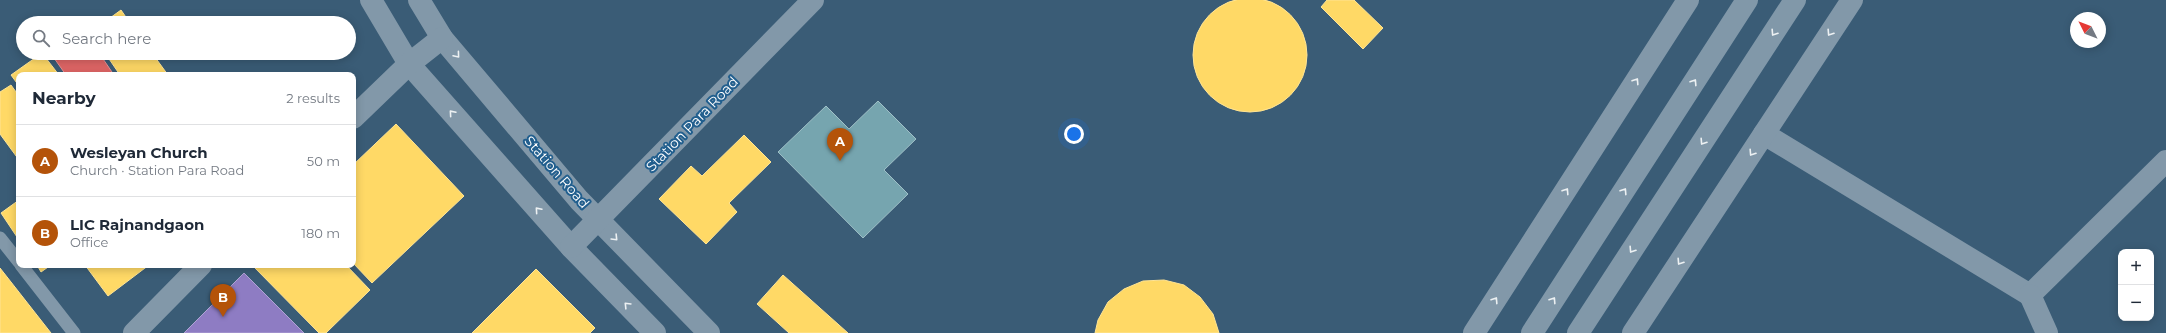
<!DOCTYPE html>
<meta charset="utf-8">
<style>
:root{--surface:#fff;--page:#f6f6f7;--text:#1f2937;--muted:#747a83;--line:#e0e1e3;--accent:#b45309}
body{margin:0;font-family:Montserrat,sans-serif;background:var(--page);color:var(--text)}
.controls{position:absolute;right:12px;bottom:12px;display:grid;overflow:hidden;border-radius:8px;box-shadow:0 2px 10px #0003}
.controls button{width:36px;height:36px;display:grid;place-items:center;padding:0;border:0;border-bottom:1px solid var(--line);background:var(--surface);color:var(--text);font:20px sans-serif}
.compass{position:absolute;left:2070px;top:12px;width:36px;height:36px;border-radius:50%;background:var(--surface);box-shadow:0 2px 10px #0003;rotate:312deg}
.you{position:absolute;left:1074px;top:134px;width:14px;height:14px;margin:-10px;border:3px solid #fff;border-radius:50%;background:#1a73e8;box-shadow:0 0 0 6px #1a73e833}
.badge{display:grid;place-items:center;width:26px;height:26px;border-radius:50%;background:var(--accent);color:#fff;font-size:13px;font-weight:700}
.pin{position:absolute;translate:-50% -33px;filter:drop-shadow(0 1px 2px #0008)}
.pin::after{content:'';position:absolute;top:21px;width:14px;height:12px;background:inherit;clip-path:polygon(0 0,100% 0,50% 100%)}
.list{margin:0;padding:0;list-style:none}
h2{display:flex;justify-content:space-between;align-items:center;height:52px;margin:0;padding:0 16px;font-size:17px}
h2 small{font-size:13px;font-weight:400;color:var(--muted)}
.list li{display:grid;grid-template-columns:26px 1fr auto;gap:12px;align-items:center;box-sizing:border-box;height:72px;padding:0 16px;border-top:1px solid var(--line)}
.list b{display:block;font-size:15px;white-space:nowrap}
.list p{margin:0;font-size:13px;white-space:nowrap;color:var(--muted)}
.list em{font-size:13px;font-style:normal;color:var(--muted)}
.icon{flex:none;width:22px;height:22px;fill:none;stroke:currentColor;stroke-width:2;stroke-linecap:round;stroke-linejoin:round}
.map{position:relative;flex:none;width:2166px;height:333px;overflow:hidden}
.search{position:absolute;background:var(--surface);box-shadow:0 2px 10px #0003;left:16px;top:16px;width:340px;height:44px;display:flex;align-items:center;gap:10px;box-sizing:border-box;padding:0 14px;border-radius:22px;color:var(--muted);font-size:15px}
.panel{position:absolute;background:var(--surface);box-shadow:0 2px 10px #0003;left:16px;top:72px;width:340px;height:196px;border-radius:8px}
.map>svg:first-child{display:block}
.homes{fill:#ffd966;stroke:#ffe494}
.shops{fill:#e06666;stroke:#e99494}
.offices{fill:#8e7cc3;stroke:#b0a3d5}
.public{fill:#76a5af;stroke:#9fc0c7}
.lines{fill:none;stroke-linecap:round;stroke-linejoin:round}
.service{stroke:#8298a9;stroke-width:13}
.minor{stroke:#8298a9;stroke-width:22}
.tertiary{stroke:#8298a9;stroke-width:22}
.primary{stroke:#8198a9;stroke-width:22}
.oneway{stroke:#ecf0f2}
.labels{text-anchor:middle;stroke-width:4;stroke-linejoin:round;paint-order:stroke}
.street-label{font-size:14px;fill:#fff;stroke:#225f8e}
</style>
<div class="map">
<svg width="2166" height="333" viewBox="0 0 2166 333">
<rect width="100%" height="100%" fill="#3a5c76"/>
<!-- homes -->
<g class="homes">
<circle cx="1250" cy="55" r="57"/>
<polygon points="1327,0 1354,0 1383,28 1363,49 1321,7"/>
<polygon points="121,10 130,23 103,23"/>
<polygon points="42,53 59,75 19,75 19,86 11,75"/>
<polygon points="105,53 152,53 168,75 120,75"/>
<polygon points="11,85 19,96 19,160 0,134 0,92"/>
<polygon points="396,124 464,196 372,283 353,263 353,165"/>
<polygon points="744,135 771,162 729,203 737,212 706,244 659,199 691,166 702,176"/>
<polygon points="19,200 19,240 1,213"/>
<polygon points="37,265 51,265 41,272"/>
<polygon points="85,265 149,265 108,296"/>
<polygon points="255,265 346,265 370,290 326,333 319,333 253,266"/>
<polygon points="0,268 51,333 0,333"/>
<polygon points="536,269 595,328 590,333 472,333"/>
<polygon points="783,275 848,333 789,333 757,304"/>
<polygon points="1164,280 1184,285 1200,297 1213,314 1219,333 1095,333 1098,320 1108,302 1124,289 1143,281"/>
</g>
<!-- shops -->
<polygon class="shops" points="61,53 99,53 114,75 66,75 54,58"/>
<!-- offices -->
<polygon class="offices" points="244,273 304,333 184,333"/>
<!-- public -->
<polygon class="public" points="878,101 916,139 884,170 908,194 863,238 778,152 826,106 849,129"/>
<g class="lines">
<!-- service -->
<g class="service">
<polyline points="0,238 19,262"/>
<polyline points="21,265 74,333"/>
</g>
<!-- minor -->
<g class="minor">
<polyline points="371,0 409,64 571,247 655,333"/>
<polyline points="419,0 442,38 579,200 709,333"/>
<polyline points="353,118 409,64 442,38"/>
<polyline points="1764,134 2030,295 2166,161"/>
<polyline points="571,247 813,0"/>
<polyline points="2030,295 2047,333"/>
<polyline points="134,333 201,265"/>
</g>
<!-- tertiary -->
<g class="tertiary">
<polyline points="1474,333 1688,0"/>
<polyline points="1633,333 1852,0"/>
</g>
<!-- primary -->
<g class="primary">
<polyline points="1532,333 1747,0"/>
<polyline points="1578,333 1795,0"/>
</g>
</g>
<!-- one-way arrows -->
<defs><path id="oneway-chevron" d="M-2-3.5L2.5 0L-2 3.5" fill="none" stroke-width="1.6" stroke-linecap="round" stroke-linejoin="round"/></defs>
<g class="oneway">
<use href="#oneway-chevron" transform="translate(1774 33) rotate(123)"/>
<use href="#oneway-chevron" transform="translate(1830 33) rotate(123)"/>
<use href="#oneway-chevron" transform="translate(457 55) rotate(50)"/>
<use href="#oneway-chevron" transform="translate(1636 81) rotate(-57)"/>
<use href="#oneway-chevron" transform="translate(1694 82) rotate(-57)"/>
<use href="#oneway-chevron" transform="translate(452 113) rotate(-131)"/>
<use href="#oneway-chevron" transform="translate(1703 142) rotate(123)"/>
<use href="#oneway-chevron" transform="translate(1752 153) rotate(123)"/>
<use href="#oneway-chevron" transform="translate(1566 191) rotate(-57)"/>
<use href="#oneway-chevron" transform="translate(1624 191) rotate(-57)"/>
<use href="#oneway-chevron" transform="translate(538 210) rotate(-131)"/>
<use href="#oneway-chevron" transform="translate(615 238) rotate(46)"/>
<use href="#oneway-chevron" transform="translate(1632 250) rotate(123)"/>
<use href="#oneway-chevron" transform="translate(1680 262) rotate(123)"/>
<use href="#oneway-chevron" transform="translate(1495 300) rotate(-57)"/>
<use href="#oneway-chevron" transform="translate(1553 300) rotate(-57)"/>
<use href="#oneway-chevron" transform="translate(627 305) rotate(-134)"/>
</g>
<g class="labels">
<!-- street labels -->
<g class="street-label">
<text transform="translate(692 124) rotate(-46)" y="5">Station Para Road</text>
<text transform="translate(557 172) rotate(49)" y="5">Station Road</text>
</g>
</g>
</svg>
<div class="controls">
<button>+</button>
<button>−</button>
</div>
<svg class="compass" viewBox="-18 -18 36 36"><path d="M0-13l5 13h-10z" fill="#e53935"/><path d="M0 13l5-13h-10z" fill="#747a83"/></svg>
<div class="you"></div>
<div class="pin badge" style="left:840px;top:161px">A</div>
<div class="pin badge" style="left:223px;top:317px">B</div>
<div class="search"><svg class="icon" aria-label="search" viewBox="0 0 24 24"><circle cx="10" cy="10" r="6"/><path d="M15 15l6 6"/></svg>Search here</div>
<section class="panel">
<h2>Nearby<small>2 results</small></h2>
<ul class="list">
<li><span class="badge">A</span><div><b>Wesleyan Church</b><p>Church · Station Para Road</p></div><em>50 m</em></li>
<li><span class="badge">B</span><div><b>LIC Rajnandgaon</b><p>Office</p></div><em>180 m</em></li>
</ul>
</section>
</div>
